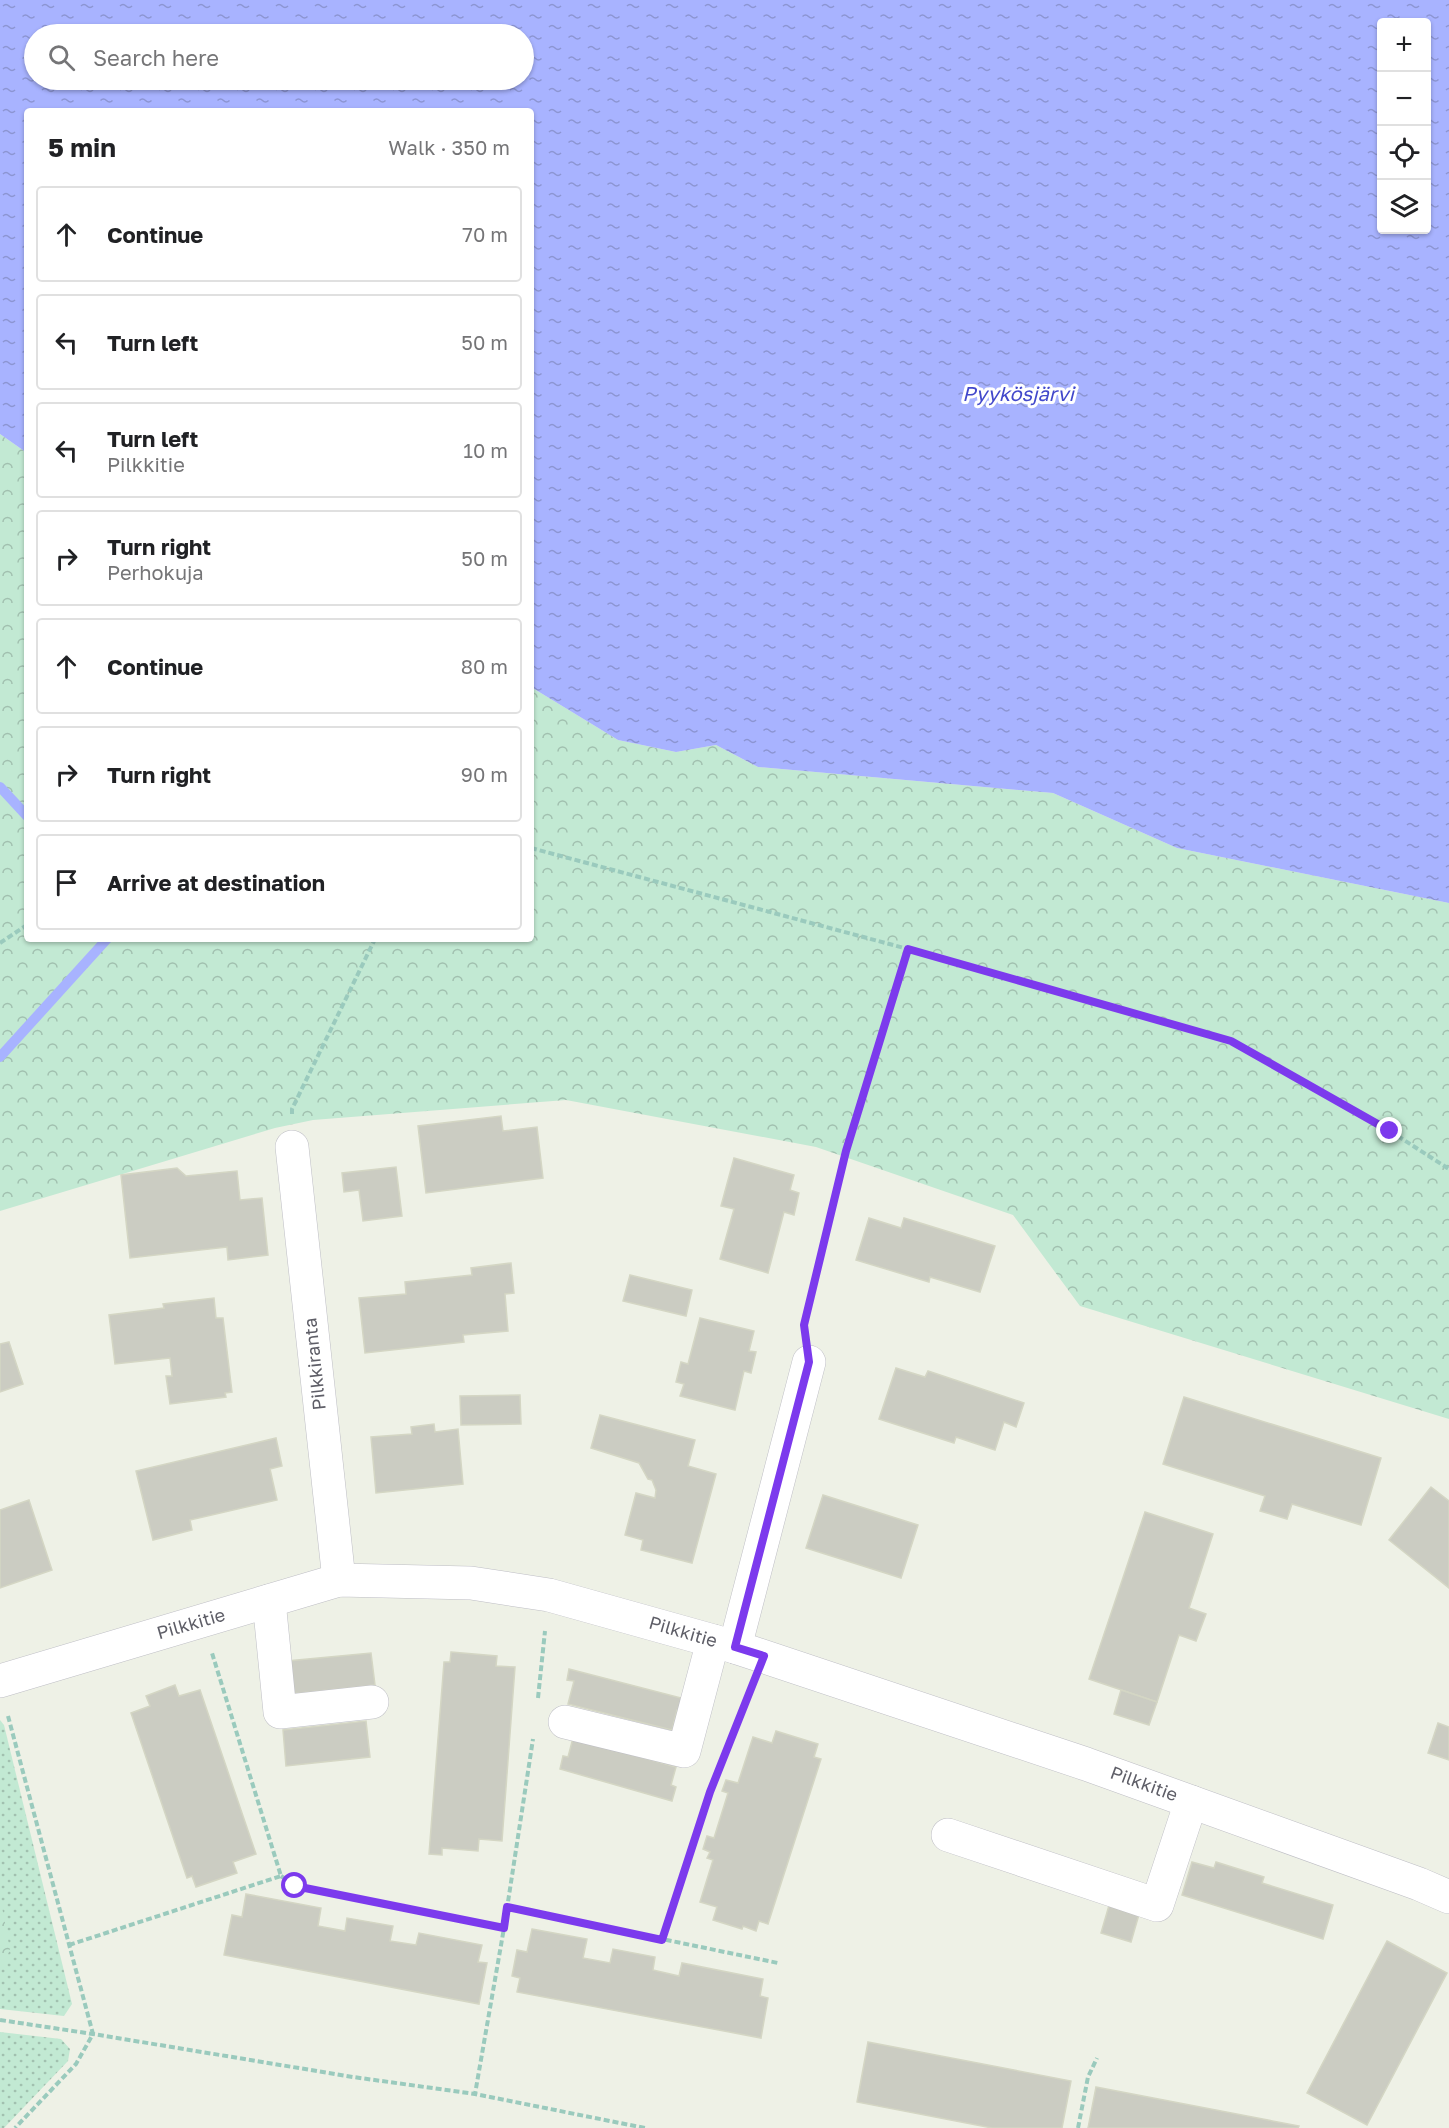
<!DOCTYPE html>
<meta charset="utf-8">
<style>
:root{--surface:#fff;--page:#f2f2f2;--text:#202124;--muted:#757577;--line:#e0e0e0}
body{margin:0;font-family:"Golos Text",sans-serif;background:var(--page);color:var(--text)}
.controls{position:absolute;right:18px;top:18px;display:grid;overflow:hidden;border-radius:6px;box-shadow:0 2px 4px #0004}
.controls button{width:54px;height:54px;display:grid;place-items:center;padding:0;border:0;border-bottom:2px solid var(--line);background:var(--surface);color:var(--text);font:30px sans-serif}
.stop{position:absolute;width:18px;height:18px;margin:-14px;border:4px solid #7c3aed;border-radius:50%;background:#fff}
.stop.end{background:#7c3aed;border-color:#fff;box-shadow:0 2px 6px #0008}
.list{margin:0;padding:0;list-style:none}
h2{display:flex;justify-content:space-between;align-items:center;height:78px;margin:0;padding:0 24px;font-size:26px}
h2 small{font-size:20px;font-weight:400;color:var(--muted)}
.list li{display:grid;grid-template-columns:39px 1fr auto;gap:18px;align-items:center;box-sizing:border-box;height:96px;margin:0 12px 12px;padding:0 12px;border:2px solid var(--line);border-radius:6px}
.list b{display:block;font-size:22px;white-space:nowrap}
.list p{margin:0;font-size:20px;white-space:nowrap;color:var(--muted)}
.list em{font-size:20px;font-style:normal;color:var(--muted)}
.icon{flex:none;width:33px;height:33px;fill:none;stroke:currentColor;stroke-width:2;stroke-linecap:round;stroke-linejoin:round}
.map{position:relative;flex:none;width:1449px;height:2128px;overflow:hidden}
.search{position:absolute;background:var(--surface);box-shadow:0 2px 4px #0004;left:24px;top:24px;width:510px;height:66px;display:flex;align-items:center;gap:15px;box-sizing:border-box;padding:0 21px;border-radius:33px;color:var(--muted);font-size:22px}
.panel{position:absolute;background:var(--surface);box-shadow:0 2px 4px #0004;left:24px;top:108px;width:510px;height:834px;border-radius:6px}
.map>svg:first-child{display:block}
.grass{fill:url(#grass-dots)}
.forest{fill:url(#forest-crowns)}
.water{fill:url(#water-ripples);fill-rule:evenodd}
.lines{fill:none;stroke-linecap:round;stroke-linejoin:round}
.stream{stroke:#a8b3ff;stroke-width:10}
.building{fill:#cbccc2;stroke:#d4d6c4;stroke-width:1.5}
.minor-casing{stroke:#bebec5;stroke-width:34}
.path{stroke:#9acabd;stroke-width:4;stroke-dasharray:6 3;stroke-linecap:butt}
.minor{stroke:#fff;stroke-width:33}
.route{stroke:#7c3aed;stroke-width:8}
.labels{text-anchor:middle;stroke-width:6;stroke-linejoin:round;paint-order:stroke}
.street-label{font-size:18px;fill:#5e5e67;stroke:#fff}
.water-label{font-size:20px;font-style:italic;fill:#4248cb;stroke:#fff}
</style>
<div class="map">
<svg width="1449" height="2128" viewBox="0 0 1449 2128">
<defs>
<pattern id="grass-dots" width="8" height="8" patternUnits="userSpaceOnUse" patternTransform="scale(1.5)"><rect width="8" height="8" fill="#c2e9d3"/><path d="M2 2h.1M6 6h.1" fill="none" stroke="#a1c0af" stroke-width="1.8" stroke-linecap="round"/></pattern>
<pattern id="forest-crowns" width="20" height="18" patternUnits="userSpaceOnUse" patternTransform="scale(1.5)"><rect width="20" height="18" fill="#c2e9d3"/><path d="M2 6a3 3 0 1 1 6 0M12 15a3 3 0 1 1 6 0" fill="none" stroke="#a1c0af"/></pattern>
<pattern id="water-ripples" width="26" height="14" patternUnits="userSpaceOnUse" patternTransform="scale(1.5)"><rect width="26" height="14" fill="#a8b3ff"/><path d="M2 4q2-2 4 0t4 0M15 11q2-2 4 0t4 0" fill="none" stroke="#8c95d2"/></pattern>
</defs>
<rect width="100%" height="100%" fill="#eef1e6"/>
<!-- grass -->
<g class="grass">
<polygon points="0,1720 4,1725 72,2004 64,2016 0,2009"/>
<polygon points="0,2032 61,2039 70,2049 68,2061 4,2128 0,2128"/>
</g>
<!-- forest -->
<g class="forest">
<polygon points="0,434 27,453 27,939 531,939 531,687 618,740 676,752 716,745 758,767 1053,793 1177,848 1449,903 1449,1419 1080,1306 1013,1215 816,1147 566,1100 313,1120 275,1128 0,1211"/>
<polygon points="0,1896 10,1950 0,1971"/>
</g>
<!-- water -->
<path class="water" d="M0,0H1449V903L1177,848L1053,793L758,767L716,745L676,752L618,740L531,687V111H27V453L0,434ZM1382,22H1426V230H1382ZM34,34H524V80H34Z"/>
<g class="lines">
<!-- stream -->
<g class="stream">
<polyline points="0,787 27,816"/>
<polyline points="0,1057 107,939"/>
</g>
</g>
<!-- building -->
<g class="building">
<polygon points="501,1116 503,1131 537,1127 543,1178 426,1193 418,1126"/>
<polygon points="734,1158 794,1175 790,1190 799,1193 794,1215 784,1212 768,1273 720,1259 734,1209 721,1206"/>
<polygon points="396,1167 402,1216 363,1221 359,1190 344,1192 342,1173"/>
<polygon points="177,1168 186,1176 237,1171 240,1200 262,1198 268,1255 228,1260 227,1247 130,1258 121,1175"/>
<polygon points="869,1218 901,1228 904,1218 995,1246 980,1292 930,1277 929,1282 856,1260"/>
<polygon points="511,1263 514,1293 505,1294 508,1331 463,1335 464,1342 365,1353 359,1298 406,1294 405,1282 472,1275 471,1268"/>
<polygon points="630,1275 692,1290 686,1316 623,1301"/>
<polygon points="214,1298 216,1318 223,1318 232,1392 225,1393 226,1397 170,1404 166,1376 172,1376 170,1358 115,1364 109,1315 164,1308 163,1304"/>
<polygon points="700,1318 754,1331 749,1351 756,1352 751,1373 744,1371 735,1410 680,1396 684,1384 676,1382 681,1362 688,1364"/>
<polygon points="9,1342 23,1384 0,1392 0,1344"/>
<polygon points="896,1368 925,1377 928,1371 1024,1403 1016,1427 1004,1422 995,1450 956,1437 954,1443 879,1419"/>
<polygon points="520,1395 521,1424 461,1425 460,1396"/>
<polygon points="1184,1397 1381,1458 1361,1525 1292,1504 1287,1519 1260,1511 1265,1496 1163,1464"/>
<polygon points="600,1415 695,1440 688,1466 716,1474 692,1563 641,1550 643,1540 625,1535 636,1493 655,1498 656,1490 652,1480 648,1479 639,1463 591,1448"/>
<polygon points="434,1424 435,1432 458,1429 463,1484 376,1493 371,1437 412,1434 411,1427"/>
<polygon points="276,1438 282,1466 270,1469 277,1500 190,1520 192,1530 153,1540 136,1471"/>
<polygon points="1431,1487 1449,1501 1449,1588 1389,1540"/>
<polygon points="823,1495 918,1525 901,1578 806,1548"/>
<polygon points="29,1500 52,1570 0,1588 0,1510"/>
<polygon points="1145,1512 1213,1534 1189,1608 1206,1614 1196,1641 1179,1635 1157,1702 1089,1679"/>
<polygon points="451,1652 497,1656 496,1666 515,1667 502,1841 479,1839 478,1851 442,1848 442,1855 429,1854 444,1662 450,1662"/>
<polygon points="371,1653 375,1685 291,1694 287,1661"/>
<polygon points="569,1669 685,1699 682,1712 677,1710 672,1730 568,1704 574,1681 567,1680"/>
<polygon points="175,1685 179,1696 200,1690 256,1854 233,1862 237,1873 196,1887 192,1876 187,1878 131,1713 150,1706 146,1696"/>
<polygon points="1121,1690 1157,1702 1149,1725 1114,1714"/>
<polygon points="366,1721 370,1757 286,1766 283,1730"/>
<polygon points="1438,1723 1449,1727 1449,1760 1428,1753"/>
<polygon points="776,1731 818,1744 814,1757 821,1759 768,1924 759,1921 756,1931 743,1926 742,1929 713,1920 717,1907 700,1902 713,1860 707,1858 710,1852 703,1849 707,1836 714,1838 728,1793 722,1791 726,1780 738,1783 753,1737 772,1743"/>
<polygon points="573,1738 676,1767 671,1785 676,1787 672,1801 560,1769 563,1756 568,1757"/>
<polygon points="1192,1862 1214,1868 1216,1862 1264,1877 1262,1883 1333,1905 1323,1939 1182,1895"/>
<polygon points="246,1894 321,1908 318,1926 345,1931 347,1918 393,1926 390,1941 416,1945 419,1933 482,1945 478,1962 487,1963 479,2004 224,1955 232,1915 242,1917"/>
<polygon points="1110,1902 1140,1911 1131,1942 1101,1933"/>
<polygon points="532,1929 587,1939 583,1958 610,1963 613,1949 655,1957 653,1970 679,1976 682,1963 763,1979 760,1996 768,1998 761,2038 517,1992 520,1978 512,1976 517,1950 527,1952"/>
<polygon points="1387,1941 1447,1973 1367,2125 1307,2093"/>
<polygon points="868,2042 1071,2081 1062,2128 992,2128 857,2102"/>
<polygon points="1096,2087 1299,2126 1298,2128 1088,2128"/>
</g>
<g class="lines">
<!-- minor casing -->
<g class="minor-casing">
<g id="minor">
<polyline points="292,1147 339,1580"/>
<polyline points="269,1601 280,1712 372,1702"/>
<polyline points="735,1647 809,1362"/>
<polyline points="0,1681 339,1580 471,1583 549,1595 735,1647 1086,1764 1419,1884 1449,1897"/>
<polyline points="565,1722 684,1751 713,1641"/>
<polyline points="948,1835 1157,1905 1191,1802"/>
</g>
</g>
<!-- path -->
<g class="path">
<polyline points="531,848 908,949 1231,1041 1390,1131 1449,1169"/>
<polyline points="0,943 27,925"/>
<polyline points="292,1114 292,1109 375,939"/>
<polyline points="804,1327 846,1151 908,949"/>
<polyline points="538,1698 545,1631"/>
<polyline points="8,1716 93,2034 76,2064 15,2128"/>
<polyline points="281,1876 295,1886 504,1928 475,2094"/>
<polyline points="507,1907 778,1963"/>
<polyline points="504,1928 533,1739"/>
<polyline points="662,1940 710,1792 750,1690"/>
<polyline points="69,1945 281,1876 212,1653"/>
<polyline points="0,2020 93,2034 353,2077 475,2094 645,2128"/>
<polyline points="1078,2128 1088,2077 1097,2058"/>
</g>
<!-- minor -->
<use href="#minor" class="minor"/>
</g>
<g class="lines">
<!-- route -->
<polyline class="route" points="295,1886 504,1928 507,1907 662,1940 710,1792 764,1656 735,1647 809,1362 804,1325 846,1151 908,949 1231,1041 1390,1131"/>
</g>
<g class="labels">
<!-- street labels -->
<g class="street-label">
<text transform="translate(315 1364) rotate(-96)" y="6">Pilkkiranta</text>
<text transform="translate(191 1624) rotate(-16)" y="6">Pilkkitie</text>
<text transform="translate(683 1632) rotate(16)" y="6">Pilkkitie</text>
<text transform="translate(1144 1784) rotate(20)" y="6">Pilkkitie</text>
</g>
<!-- water labels -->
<g class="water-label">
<text x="1018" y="401">Pyykösjärvi</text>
</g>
</g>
</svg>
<div class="controls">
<button>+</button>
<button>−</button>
<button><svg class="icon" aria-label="locate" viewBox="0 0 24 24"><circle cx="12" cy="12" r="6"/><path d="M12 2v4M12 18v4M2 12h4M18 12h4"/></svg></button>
<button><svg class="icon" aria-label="layers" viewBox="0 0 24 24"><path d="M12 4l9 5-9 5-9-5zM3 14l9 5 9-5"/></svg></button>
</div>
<div class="stop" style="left:295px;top:1886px"></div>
<div class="stop end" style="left:1390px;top:1131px"></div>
<div class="search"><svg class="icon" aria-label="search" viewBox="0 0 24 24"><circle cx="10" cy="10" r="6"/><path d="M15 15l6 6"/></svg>Search here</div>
<section class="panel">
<h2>5 min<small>Walk · 350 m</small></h2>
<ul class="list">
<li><svg class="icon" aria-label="ahead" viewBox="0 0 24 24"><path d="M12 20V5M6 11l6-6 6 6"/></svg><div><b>Continue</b></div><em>70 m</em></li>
<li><svg class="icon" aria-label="left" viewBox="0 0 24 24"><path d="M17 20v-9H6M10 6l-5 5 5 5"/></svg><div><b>Turn left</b></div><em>50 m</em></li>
<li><svg class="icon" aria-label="left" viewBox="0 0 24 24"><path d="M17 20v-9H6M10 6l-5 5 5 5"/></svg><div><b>Turn left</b><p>Pilkkitie</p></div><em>10 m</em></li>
<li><svg class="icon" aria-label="right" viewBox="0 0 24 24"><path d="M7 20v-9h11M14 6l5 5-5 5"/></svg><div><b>Turn right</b><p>Perhokuja</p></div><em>50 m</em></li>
<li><svg class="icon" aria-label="ahead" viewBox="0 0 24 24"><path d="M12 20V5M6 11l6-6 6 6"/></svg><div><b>Continue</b></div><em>80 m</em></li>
<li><svg class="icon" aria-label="right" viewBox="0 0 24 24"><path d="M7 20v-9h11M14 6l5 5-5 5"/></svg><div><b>Turn right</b></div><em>90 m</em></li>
<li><svg class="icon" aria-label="arrive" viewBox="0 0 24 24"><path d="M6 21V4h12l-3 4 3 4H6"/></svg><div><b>Arrive at destination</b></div></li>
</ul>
</section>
</div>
